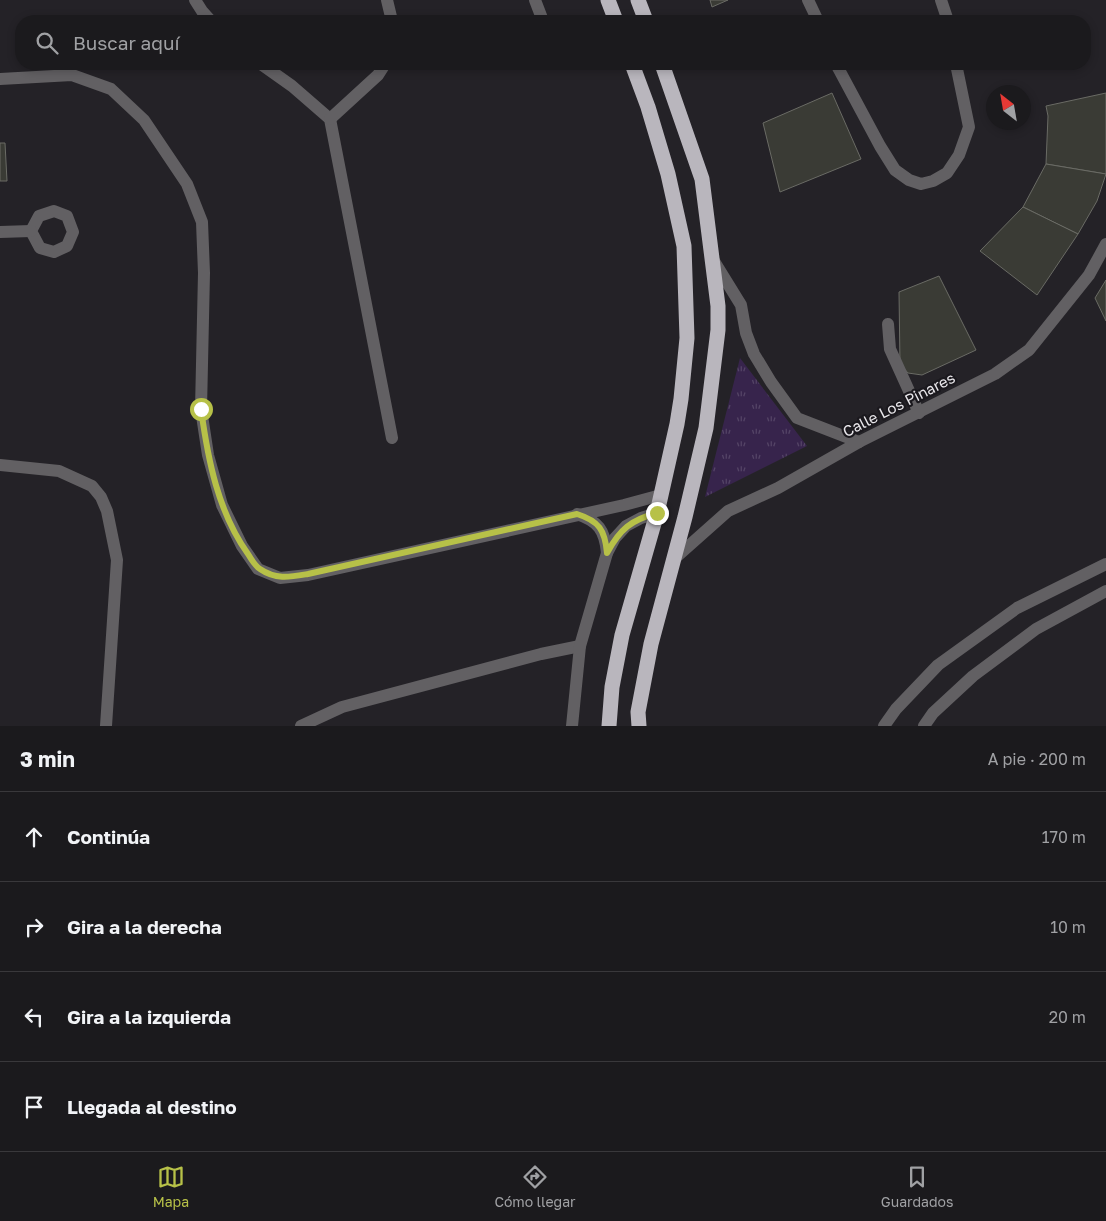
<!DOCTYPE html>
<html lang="es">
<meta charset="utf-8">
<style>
:root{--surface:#1b1a1d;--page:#242326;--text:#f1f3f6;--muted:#a0a1a4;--line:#39383b;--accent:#b7c148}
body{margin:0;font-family:"Golos Text",sans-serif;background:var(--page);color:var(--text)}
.compass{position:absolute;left:986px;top:85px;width:45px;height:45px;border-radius:50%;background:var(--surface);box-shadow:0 2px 8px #0003;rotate:329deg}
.stop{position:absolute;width:15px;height:15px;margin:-11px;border:4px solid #b7c148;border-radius:50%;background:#fff}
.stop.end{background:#b7c148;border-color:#fff;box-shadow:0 1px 5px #0008}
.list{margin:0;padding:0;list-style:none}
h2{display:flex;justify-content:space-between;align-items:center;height:65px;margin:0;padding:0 20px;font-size:21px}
h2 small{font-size:16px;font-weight:400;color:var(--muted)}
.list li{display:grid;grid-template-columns:32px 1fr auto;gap:15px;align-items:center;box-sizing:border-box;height:90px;padding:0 20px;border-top:1px solid var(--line)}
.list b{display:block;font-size:19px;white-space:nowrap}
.list em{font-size:16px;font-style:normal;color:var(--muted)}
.icon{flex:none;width:28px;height:28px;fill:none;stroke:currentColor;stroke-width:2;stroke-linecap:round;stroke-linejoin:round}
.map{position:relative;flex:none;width:1106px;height:726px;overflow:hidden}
.search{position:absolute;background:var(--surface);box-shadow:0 2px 8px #0003;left:15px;right:15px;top:15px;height:55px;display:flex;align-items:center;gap:12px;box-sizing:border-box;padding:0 18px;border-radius:20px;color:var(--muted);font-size:19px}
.sheet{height:425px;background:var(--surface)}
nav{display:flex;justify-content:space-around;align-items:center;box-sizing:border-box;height:70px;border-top:1px solid var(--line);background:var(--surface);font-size:14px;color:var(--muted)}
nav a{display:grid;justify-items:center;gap:2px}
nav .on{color:var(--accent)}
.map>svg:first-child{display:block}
.grass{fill:url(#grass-tufts)}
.building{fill:#3a3b35;stroke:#6a6b65}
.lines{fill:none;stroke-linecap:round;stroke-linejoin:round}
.minor{stroke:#626063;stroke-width:12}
.highway{stroke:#b9b6bd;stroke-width:15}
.route{stroke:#b7c148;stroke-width:6}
.labels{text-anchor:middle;stroke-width:4.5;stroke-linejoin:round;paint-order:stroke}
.street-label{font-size:15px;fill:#e9e7eb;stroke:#1b191e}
</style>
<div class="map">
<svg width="1106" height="726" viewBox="0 0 1106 726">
<defs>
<pattern id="grass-tufts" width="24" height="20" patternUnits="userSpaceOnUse" patternTransform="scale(1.25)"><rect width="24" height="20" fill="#37244c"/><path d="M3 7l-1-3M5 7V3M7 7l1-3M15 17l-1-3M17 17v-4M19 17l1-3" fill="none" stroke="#544466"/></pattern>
</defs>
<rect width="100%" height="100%" fill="#242227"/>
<!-- grass -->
<polygon class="grass" points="740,358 807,446 705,497"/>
<!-- building -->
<g class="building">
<polygon points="710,0 728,0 712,7"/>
<polygon points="832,93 861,159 780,192 763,123"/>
<polygon points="1106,93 1106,174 1046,164 1048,116 1046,106"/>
<polygon points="0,143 5,143 7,181 0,181"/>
<polygon points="1046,164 1106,174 1097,201 1078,234 1023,207"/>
<polygon points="1023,207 1078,234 1037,295 980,251"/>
<polygon points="939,276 976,350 922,375 908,373 900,364 899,292"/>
<polygon points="1106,280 1106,321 1095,298"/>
</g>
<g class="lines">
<!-- minor -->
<g class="minor">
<polyline points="195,0 202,11 211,21"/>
<polyline points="387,0 392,21"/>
<polyline points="535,0 543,21"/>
<polyline points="808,0 818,21"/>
<polyline points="941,0 948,21"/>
<polyline points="261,64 292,86 330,119 392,438"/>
<polyline points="836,64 880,146 895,170 909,180 921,184 933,181 947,173 959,155 969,127 956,64"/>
<polyline points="0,79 72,75 111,89 144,120 187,184 202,222 204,273 201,409 208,455 222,505 242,546 258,569 280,578 308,575 624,505 661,495"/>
<polyline points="330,119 378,75 385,64"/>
<polygon points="54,211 67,216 73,232 67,246 54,252 40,248 31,231 39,216"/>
<polyline points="0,232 31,231"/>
<polyline points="712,258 741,305 746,333 754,354 771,382 797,418 859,442"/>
<polyline points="888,324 890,349 919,413"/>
<polyline points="0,465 59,471 92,486 101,497 107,511 117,560 106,726"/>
<path d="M577,514C598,521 605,530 607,553"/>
<polyline points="674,559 728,511 778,488 859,442 995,374 1029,350 1089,275 1106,244"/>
<polyline points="301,726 342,707 541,654 580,646"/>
<polyline points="572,726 580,646 607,553 615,538 626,526 641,518 657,513"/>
<polyline points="884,726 896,709 938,665 1017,608 1106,564"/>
<polyline points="924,726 933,713 973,676 1036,629 1106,591"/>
</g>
<!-- highway -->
<g class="highway">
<polyline points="608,0 616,21"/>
<polyline points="638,0 646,21"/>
<polyline points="609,726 612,687 622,635 657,513 677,424 681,399 687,338 684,246 668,174 648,107 632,64"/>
<polyline points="639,726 638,712 651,644 685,517 706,428 718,330 718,306 702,179 662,64"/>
</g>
</g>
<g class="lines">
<!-- route -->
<path class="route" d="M201,409C208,460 218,512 248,554C251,559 255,566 260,569C276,580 290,577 308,574L577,514C599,521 605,530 607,553C620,529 631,520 657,513"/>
</g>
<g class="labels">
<!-- street labels -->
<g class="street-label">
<text transform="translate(899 405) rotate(-27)" y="5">Calle Los Pinares</text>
</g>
</g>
</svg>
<svg class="compass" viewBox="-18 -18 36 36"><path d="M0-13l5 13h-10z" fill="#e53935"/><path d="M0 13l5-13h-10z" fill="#a0a1a4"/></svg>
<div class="stop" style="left:201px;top:409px"></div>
<div class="stop end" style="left:657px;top:513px"></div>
<div class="search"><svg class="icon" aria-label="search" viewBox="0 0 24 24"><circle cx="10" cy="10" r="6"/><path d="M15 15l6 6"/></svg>Buscar aquí</div>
</div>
<section class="sheet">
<h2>3 min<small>A pie · 200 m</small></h2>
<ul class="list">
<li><svg class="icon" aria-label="ahead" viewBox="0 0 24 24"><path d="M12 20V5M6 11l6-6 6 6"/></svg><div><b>Continúa</b></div><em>170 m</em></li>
<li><svg class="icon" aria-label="right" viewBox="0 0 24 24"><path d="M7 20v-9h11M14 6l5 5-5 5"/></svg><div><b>Gira a la derecha</b></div><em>10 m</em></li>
<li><svg class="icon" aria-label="left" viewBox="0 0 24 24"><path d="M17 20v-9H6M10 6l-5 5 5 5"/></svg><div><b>Gira a la izquierda</b></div><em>20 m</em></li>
<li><svg class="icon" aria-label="arrive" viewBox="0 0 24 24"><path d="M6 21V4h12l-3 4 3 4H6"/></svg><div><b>Llegada al destino</b></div></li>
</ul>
</section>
<nav>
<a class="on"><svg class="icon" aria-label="map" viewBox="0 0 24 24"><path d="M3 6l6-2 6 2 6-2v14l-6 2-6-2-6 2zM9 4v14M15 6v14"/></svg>Mapa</a>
<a><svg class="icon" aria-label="directions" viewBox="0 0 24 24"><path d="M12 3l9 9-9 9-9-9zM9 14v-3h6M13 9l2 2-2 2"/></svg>Cómo llegar</a>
<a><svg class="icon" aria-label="saved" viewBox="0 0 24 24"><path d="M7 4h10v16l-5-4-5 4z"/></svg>Guardados</a>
</nav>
